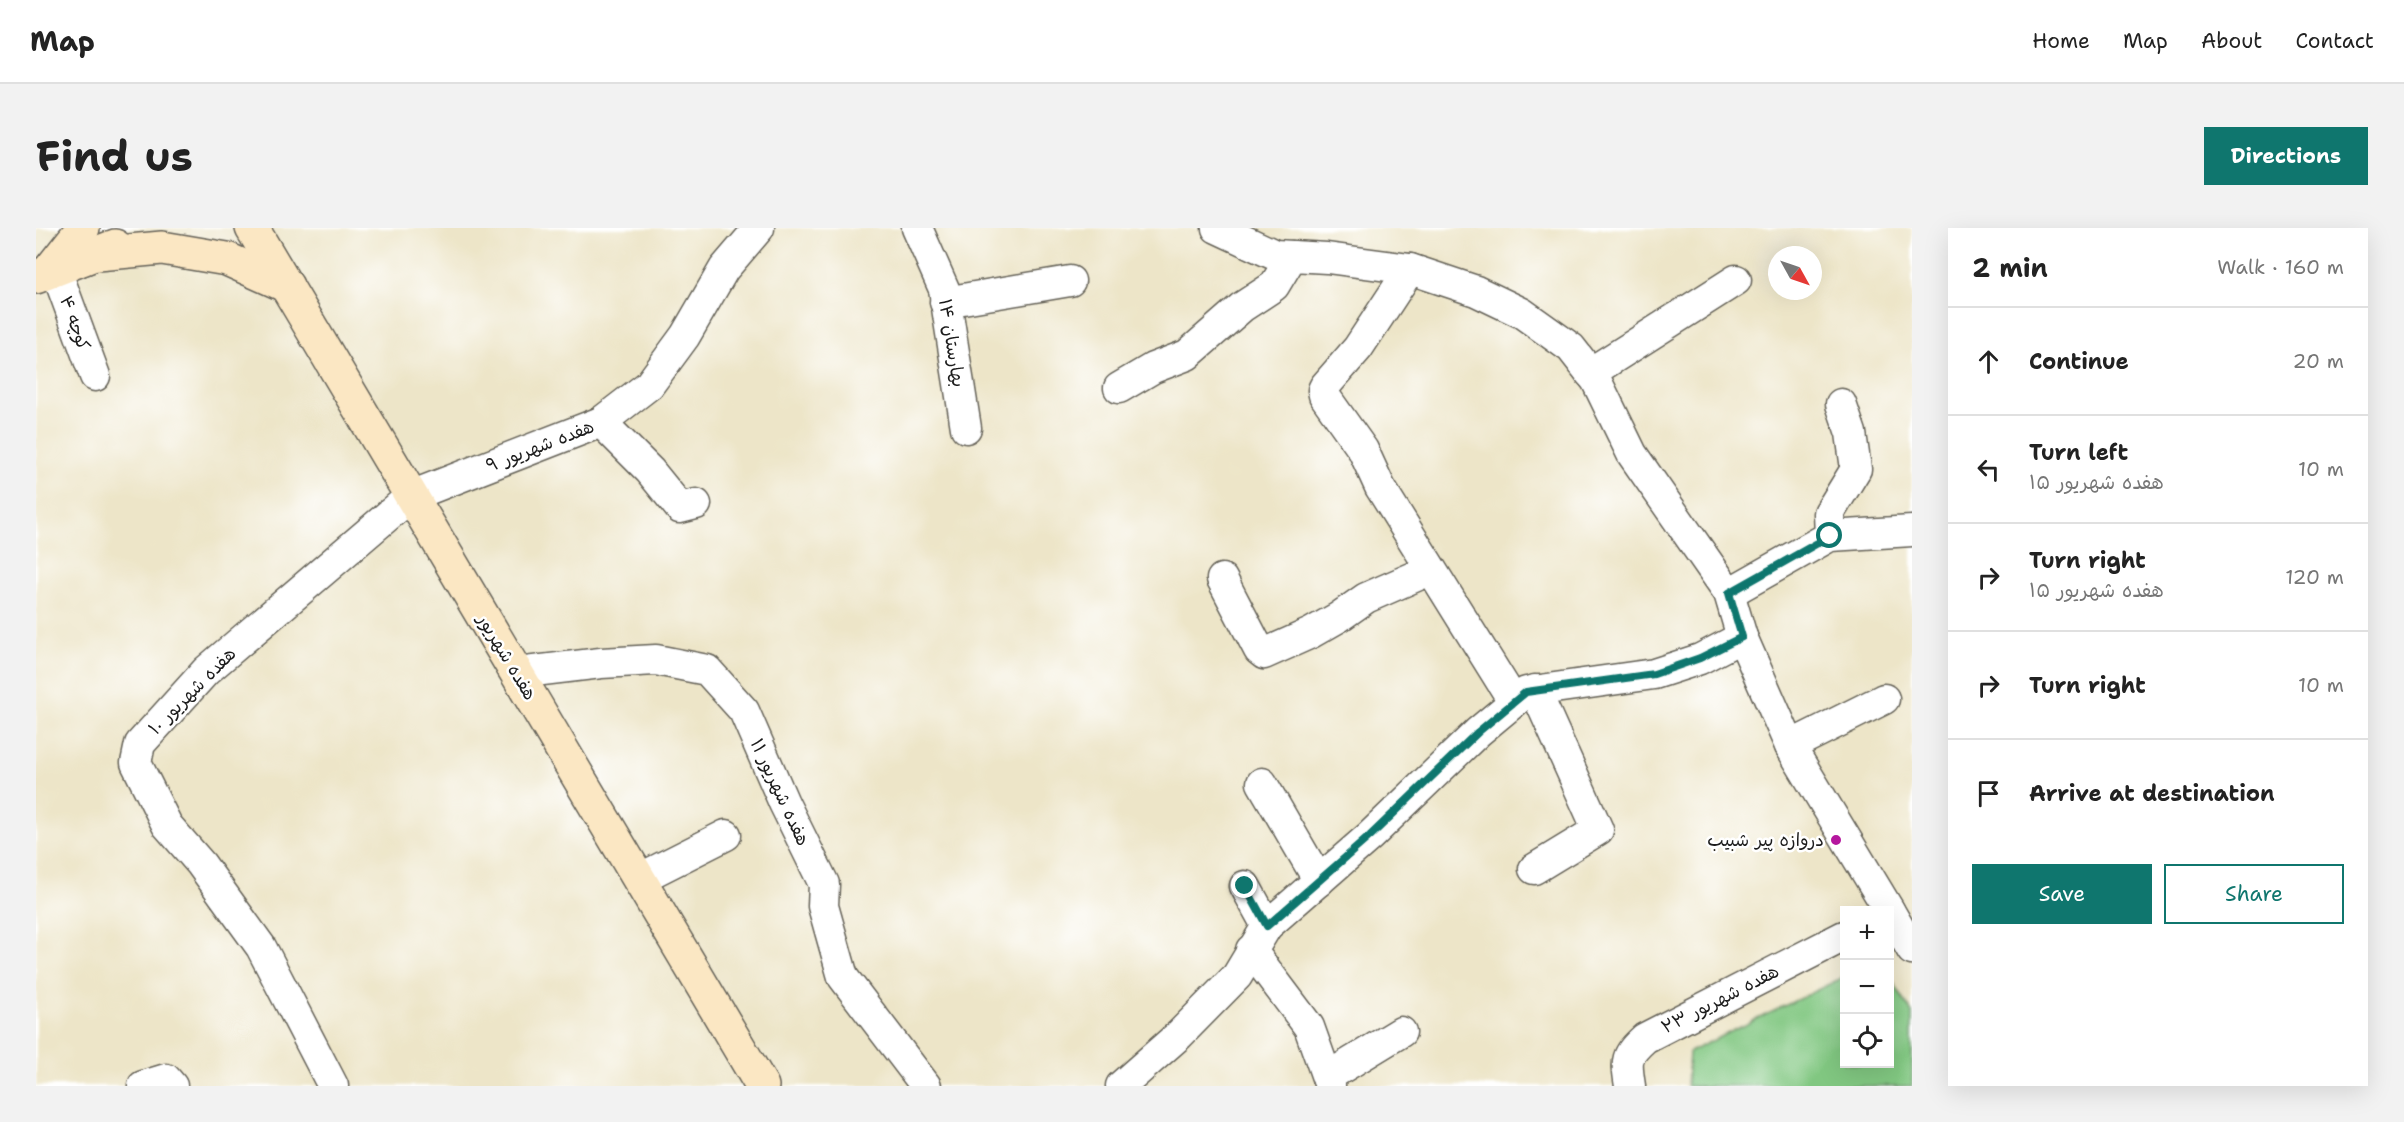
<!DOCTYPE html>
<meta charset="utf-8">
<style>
:root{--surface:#fff;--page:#f2f2f2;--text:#222;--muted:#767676;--line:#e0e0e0;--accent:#0f766e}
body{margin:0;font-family:"Shantell Sans","Playpen Sans Arabic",sans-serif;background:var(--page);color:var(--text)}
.controls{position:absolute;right:18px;bottom:18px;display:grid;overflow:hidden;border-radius:0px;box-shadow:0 6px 24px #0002}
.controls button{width:54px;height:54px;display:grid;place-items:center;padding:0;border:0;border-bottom:2px solid var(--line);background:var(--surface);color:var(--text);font:30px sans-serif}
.compass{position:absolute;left:1732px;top:18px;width:54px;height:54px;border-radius:50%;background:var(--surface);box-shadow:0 6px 24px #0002;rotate:130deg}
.stop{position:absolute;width:18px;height:18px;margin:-14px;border:4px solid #0f766e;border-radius:50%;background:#fff}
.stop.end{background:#0f766e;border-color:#fff;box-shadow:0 2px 6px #0008}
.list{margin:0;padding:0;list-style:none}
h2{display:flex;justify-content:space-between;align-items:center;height:78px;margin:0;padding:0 24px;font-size:26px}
h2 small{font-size:20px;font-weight:400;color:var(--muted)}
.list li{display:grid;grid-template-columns:39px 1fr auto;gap:18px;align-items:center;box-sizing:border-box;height:108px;padding:0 24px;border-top:2px solid var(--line)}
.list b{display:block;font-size:22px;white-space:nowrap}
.list p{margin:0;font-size:20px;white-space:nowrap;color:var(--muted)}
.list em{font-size:20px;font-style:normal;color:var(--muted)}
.actions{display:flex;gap:12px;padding:18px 24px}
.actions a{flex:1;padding:14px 0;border:2px solid var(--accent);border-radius:0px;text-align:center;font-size:21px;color:var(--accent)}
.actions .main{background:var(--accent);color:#fff}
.icon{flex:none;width:33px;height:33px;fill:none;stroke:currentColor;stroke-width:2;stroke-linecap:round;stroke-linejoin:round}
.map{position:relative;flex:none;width:1876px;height:858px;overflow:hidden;border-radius:0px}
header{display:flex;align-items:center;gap:36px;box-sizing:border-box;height:84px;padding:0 30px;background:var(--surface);border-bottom:2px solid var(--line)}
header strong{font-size:28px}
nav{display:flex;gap:33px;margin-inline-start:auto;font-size:21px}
.intro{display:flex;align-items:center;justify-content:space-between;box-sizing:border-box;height:144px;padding:0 36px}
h1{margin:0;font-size:42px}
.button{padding:15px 27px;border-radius:0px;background:var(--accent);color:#fff;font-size:21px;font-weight:700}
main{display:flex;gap:36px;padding:0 36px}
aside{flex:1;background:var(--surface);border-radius:0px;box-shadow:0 6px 24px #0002}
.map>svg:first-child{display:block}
.green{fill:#81c781;stroke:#4e724e;stroke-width:1.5}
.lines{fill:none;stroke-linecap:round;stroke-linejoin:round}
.minor-casing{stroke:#656258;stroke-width:33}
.secondary-casing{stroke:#656258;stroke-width:36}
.minor{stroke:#fff;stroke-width:30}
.secondary{stroke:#fbe7c3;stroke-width:33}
.route{stroke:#0f766e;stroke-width:8}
.poi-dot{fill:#b5179e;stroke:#fff;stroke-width:2}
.labels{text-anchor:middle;stroke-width:5;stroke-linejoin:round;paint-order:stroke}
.street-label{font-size:18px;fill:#1c1c1c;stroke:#fff}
.poi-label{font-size:18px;fill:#1c1c1c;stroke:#fff;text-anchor:end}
</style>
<header>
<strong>Map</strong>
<nav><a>Home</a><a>Map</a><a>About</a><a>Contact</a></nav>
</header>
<div class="intro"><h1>Find us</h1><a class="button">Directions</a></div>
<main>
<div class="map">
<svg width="1876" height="858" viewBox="0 0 1876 858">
<rect width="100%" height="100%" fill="#fff"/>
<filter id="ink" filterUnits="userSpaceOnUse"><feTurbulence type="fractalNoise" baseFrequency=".0167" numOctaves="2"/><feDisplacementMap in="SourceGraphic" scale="12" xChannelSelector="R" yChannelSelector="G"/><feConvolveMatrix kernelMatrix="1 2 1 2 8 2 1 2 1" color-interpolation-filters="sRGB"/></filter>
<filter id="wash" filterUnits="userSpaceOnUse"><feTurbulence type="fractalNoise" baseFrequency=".008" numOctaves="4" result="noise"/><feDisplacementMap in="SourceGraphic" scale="24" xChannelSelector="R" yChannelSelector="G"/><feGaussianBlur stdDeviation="1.35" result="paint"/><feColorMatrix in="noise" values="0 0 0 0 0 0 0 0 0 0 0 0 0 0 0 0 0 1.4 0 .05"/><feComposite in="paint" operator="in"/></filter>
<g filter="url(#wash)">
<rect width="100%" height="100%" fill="#ede5c8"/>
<!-- green -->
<polygon class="green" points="1808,749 1808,836 1854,836 1854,749 1876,785 1876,858 1651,858 1653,824"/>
</g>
<g filter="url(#ink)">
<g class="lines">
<!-- minor casing -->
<g class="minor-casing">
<g id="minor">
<polyline points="881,0 908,61 930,200"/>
<polyline points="1374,41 1322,120 1289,158 1287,162 1288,167 1327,222 1344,259 1478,474"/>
<polyline points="20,42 59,148"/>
<polyline points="909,74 1034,53"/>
<polyline points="1554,145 1700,52"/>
<polyline points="1083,160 1117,140 1151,127 1206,79 1238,58 1256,28"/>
<polyline points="565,194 614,243 644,280 660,276"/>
<polyline points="1794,308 1793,285 1820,241 1815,205 1805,176"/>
<polyline points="1186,351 1223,422 1228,426 1275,405 1303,389 1330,370 1394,342"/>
<polyline points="1693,365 1794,308 1876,303"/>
<polyline points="1706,409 1754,518 1853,682"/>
<polyline points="481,445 565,435 620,432 671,442 708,483 748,575 788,656 787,678 807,749 890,858"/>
<polyline points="1754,518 1848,471"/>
<polyline points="1226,555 1283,653"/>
<polyline points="1498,641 1562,602 1499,462"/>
<polyline points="603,651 690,607"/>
<polyline points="1209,658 1231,698"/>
<polyline points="1854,684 1876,722"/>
<polyline points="1215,722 1273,799 1294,858"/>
<polyline points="1291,849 1365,804"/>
<polyline points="107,858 130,851 136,858"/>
<polyline points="297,858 225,719 165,636 131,597 100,535 104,516 170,443 375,268 565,194 613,157 649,108 688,41 723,0"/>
<polyline points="1085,858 1143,807 1201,748 1231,698 1334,608 1442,504 1490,464 1618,446 1664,431 1706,409 1693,365 1596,226 1560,152 1535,120 1486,85 1440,63 1374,41 1291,30 1239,27 1181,0"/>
<path d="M1594,858C1590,832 1589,828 1609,810L1808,708"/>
</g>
</g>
<!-- secondary casing -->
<g class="secondary-casing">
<g id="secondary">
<polyline points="216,0 726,858"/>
<polyline points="61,26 126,20 191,31 251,58"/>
<polyline points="13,43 47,0"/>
<polyline points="0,49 79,18"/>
</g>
</g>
<!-- minor -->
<use href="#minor" class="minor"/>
<!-- secondary -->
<use href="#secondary" class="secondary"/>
</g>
</g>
<g class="lines" filter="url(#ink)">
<!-- route -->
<polyline class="route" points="1209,658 1231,698 1334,608 1442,504 1490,464 1618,446 1664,430 1706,409 1693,365 1794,308"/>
</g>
<!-- markers -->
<circle class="poi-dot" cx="1800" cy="612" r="6"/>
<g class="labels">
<!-- street labels -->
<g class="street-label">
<text transform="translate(39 95) rotate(70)" y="6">کوچه ۴</text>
<text transform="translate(916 115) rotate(81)" y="6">بهارستان ۱۴</text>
<text transform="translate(504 218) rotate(-21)" y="6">هفده شهریور ۹</text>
<text transform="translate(471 429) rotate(59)" y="6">هفده شهریور</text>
<text transform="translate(156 463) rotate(-45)" y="6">هفده شهریور ۱۰</text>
<text transform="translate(744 564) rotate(65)" y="6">هفده شهریور ۱۱</text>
<text transform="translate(1684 771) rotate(-27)" y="6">هفده شهریور ۲۳</text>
</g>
<!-- poi labels -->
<g class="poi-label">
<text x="1788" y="618">دروازه پیر شبیب</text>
</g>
</g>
</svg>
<div class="controls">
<button>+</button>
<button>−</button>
<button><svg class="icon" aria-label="locate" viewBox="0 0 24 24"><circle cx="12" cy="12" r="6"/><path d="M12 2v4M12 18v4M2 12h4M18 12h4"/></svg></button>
</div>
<svg class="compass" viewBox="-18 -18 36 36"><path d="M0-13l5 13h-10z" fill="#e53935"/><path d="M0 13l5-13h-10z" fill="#767676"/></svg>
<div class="stop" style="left:1794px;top:308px"></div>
<div class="stop end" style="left:1209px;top:658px"></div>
</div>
<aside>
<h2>2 min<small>Walk · 160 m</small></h2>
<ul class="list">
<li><svg class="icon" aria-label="ahead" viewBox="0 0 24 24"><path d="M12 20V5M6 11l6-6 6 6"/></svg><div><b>Continue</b></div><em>20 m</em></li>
<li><svg class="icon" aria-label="left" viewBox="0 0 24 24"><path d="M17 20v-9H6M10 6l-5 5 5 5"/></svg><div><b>Turn left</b><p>هفده شهریور ۱۵</p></div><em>10 m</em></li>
<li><svg class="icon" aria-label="right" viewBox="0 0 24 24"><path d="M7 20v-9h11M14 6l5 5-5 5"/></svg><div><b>Turn right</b><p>هفده شهریور ۱۵</p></div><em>120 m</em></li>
<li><svg class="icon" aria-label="right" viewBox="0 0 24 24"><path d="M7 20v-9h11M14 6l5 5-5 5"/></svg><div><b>Turn right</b></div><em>10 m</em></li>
<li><svg class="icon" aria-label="arrive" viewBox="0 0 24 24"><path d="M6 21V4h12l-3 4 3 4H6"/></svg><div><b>Arrive at destination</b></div></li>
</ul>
<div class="actions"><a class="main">Save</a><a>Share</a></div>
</aside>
</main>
